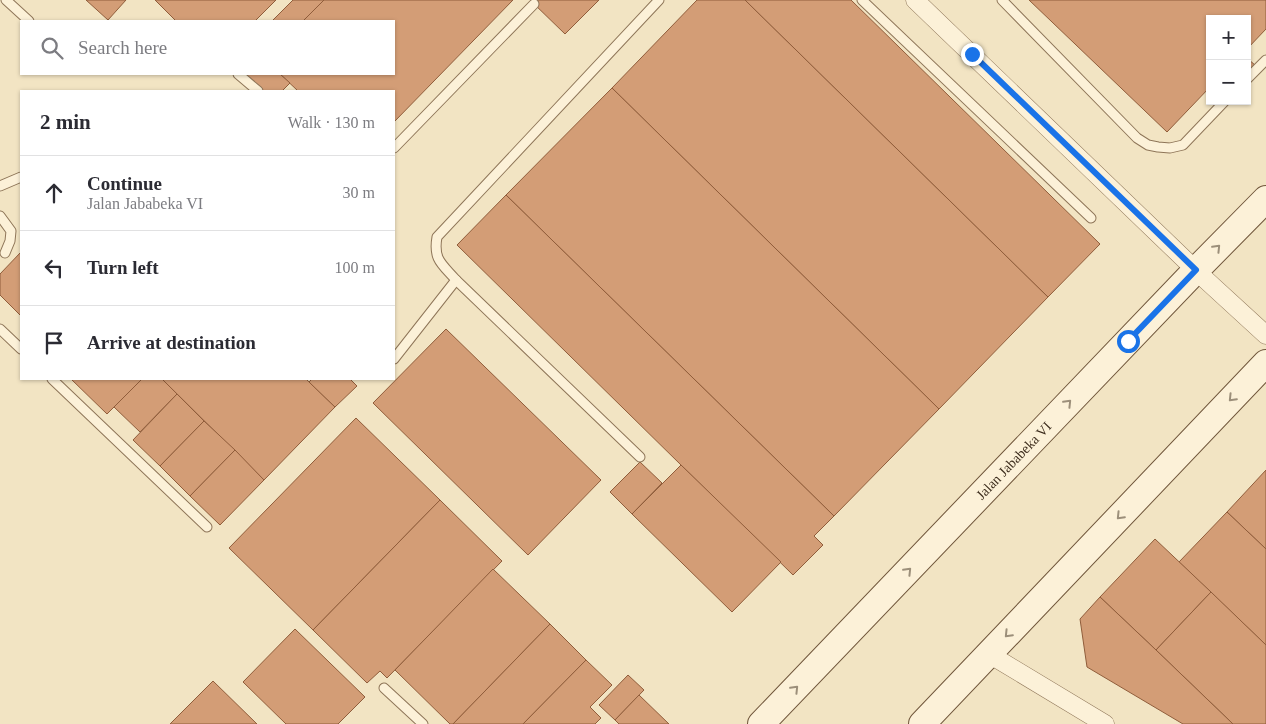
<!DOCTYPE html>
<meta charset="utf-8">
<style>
:root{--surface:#fff;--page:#f7f7f7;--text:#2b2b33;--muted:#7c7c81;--line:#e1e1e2}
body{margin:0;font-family:Georgia,serif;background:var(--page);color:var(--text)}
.controls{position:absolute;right:15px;top:15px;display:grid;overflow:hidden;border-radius:0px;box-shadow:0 1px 4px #0004}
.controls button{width:45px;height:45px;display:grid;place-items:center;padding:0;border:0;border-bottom:1px solid var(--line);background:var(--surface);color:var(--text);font:25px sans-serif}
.stop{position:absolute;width:15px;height:15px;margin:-11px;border:4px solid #1a73e8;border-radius:50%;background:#fff}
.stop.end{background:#1a73e8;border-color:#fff;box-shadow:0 1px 5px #0008}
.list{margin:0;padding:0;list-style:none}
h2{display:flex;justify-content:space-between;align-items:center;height:65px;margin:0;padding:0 20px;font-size:21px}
h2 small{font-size:16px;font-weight:400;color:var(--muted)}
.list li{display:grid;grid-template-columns:32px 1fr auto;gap:15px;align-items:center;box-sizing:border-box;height:75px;padding:0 20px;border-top:1px solid var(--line)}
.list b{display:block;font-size:19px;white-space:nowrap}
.list p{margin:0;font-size:16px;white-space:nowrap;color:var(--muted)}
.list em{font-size:16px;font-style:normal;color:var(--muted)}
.icon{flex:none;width:28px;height:28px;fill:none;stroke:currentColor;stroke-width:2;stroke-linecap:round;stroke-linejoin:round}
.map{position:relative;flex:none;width:1266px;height:724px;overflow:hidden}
.search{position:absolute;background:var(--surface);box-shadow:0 1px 4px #0004;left:20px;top:20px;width:375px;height:55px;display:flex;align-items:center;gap:12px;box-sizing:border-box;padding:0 18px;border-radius:0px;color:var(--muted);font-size:19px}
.panel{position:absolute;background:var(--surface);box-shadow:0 1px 4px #0004;left:20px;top:90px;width:375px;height:290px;border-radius:0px}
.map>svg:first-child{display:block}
.building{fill:#d39d76;stroke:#905d3b}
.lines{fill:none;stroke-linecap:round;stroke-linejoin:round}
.lane-casing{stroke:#8e7558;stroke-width:11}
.street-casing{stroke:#8e7558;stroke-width:19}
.secondary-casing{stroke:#70563b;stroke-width:28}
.lane{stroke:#fcf1d8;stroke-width:9}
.street{stroke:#fcf1d8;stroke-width:18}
.secondary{stroke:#fcf1d8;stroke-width:26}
.oneway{stroke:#9c8f7a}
.route{stroke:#1a73e8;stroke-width:6}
.labels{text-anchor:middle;stroke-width:5;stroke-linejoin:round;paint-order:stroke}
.street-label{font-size:14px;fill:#3d2d1d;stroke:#f9eed4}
</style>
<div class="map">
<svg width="1266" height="724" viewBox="0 0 1266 724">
<rect width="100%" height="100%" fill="#f2e4c3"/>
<!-- building -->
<g class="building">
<polygon points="86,0 126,0 108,20"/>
<polygon points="155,0 276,0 255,21 176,21"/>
<polygon points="293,0 324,0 303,21 272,21"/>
<polygon points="324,0 513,0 394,122 394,91 298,91 280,74 394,74 394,21 303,21"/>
<polygon points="530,0 599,0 565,34"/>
<polygon points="697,0 745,0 1048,297 939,409 612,88"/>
<polygon points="745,0 851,0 1100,244 1048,297"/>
<polygon points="1029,0 1266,0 1266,29 1247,49 1247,19 1210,19 1210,87 1167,132"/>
<polygon points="1247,58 1256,66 1247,76"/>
<polygon points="242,74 280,74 290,83 282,91 260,91"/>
<polygon points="612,88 939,409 834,516 506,195"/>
<polygon points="506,195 834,516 814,536 823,545 793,575 457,245"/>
<polygon points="21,252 21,316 0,295 0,274"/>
<polygon points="446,329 601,480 528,555 373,403"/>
<polygon points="71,379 142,379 107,414"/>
<polygon points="142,379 162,379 177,394 140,432 114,407"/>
<polygon points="162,379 306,379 335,407 264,480"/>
<polygon points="312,379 350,379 357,386 335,407 309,382"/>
<polygon points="177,394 204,421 160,466 133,440"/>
<polygon points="356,418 440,500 313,630 229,548"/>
<polygon points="204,421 235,450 190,496 160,466"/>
<polygon points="235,450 264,480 220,525 190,496"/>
<polygon points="640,462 662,483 632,514 610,492"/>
<polygon points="681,465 781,562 732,612 632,514"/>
<polygon points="1266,470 1266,549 1227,512"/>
<polygon points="440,500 502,561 387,678 380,671 367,683 313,630"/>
<polygon points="1227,512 1266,549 1266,645 1179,562"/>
<polygon points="1155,539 1211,592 1156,650 1100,597"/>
<polygon points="493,569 550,624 453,724 450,724 395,670"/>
<polygon points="1211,592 1266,645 1266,724 1233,724 1156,650"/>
<polygon points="1100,597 1156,650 1233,724 1183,724 1087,667 1080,619"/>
<polygon points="550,624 586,660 523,724 453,724"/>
<polygon points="295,629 365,697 338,724 286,724 243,682"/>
<polygon points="586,660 612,685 590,707 601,718 595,724 523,724"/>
<polygon points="628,675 644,690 615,720 599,705"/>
<polygon points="213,681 257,724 170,724"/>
<polygon points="639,695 669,724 619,724 615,720"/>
</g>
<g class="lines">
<!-- lane casing -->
<g class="lane-casing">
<g id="lane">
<polyline points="6,0 29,21"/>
<polyline points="862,0 1091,218"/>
<polyline points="1002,0 1137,138 1148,145 1158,147 1170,148 1183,145 1225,101"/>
<polyline points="238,74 258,91"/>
<polyline points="1247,79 1266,60"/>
<polyline points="394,148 534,4"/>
<polyline points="0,186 21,177"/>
<polyline points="0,216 11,231 10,241 5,253"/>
<polyline points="456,280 640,457"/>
<polyline points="0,329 21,349"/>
<path d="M394,359L456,280C442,264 433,260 437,237L659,0"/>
<polyline points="52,379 207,527"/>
<polyline points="384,688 423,724"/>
</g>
</g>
<!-- street casing -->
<g class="street-casing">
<g id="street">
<polyline points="915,0 1206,280 1266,335"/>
<polyline points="989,654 1105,724"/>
</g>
</g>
<!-- secondary casing -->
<g class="secondary-casing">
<g id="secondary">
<path id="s1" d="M761,724L1196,270L1266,199"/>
<polyline points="922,724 1266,363"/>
</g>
</g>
<!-- lane -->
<use href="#lane" class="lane"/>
<!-- street -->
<use href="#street" class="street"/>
<!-- secondary -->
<use href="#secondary" class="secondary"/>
</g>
<!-- one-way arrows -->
<defs><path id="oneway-chevron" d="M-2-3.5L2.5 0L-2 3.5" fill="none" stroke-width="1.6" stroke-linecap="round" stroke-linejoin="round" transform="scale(1.25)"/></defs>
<g class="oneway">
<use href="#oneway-chevron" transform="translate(1217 248) rotate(-46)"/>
<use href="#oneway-chevron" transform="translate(1232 398) rotate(134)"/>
<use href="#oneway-chevron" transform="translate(1068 403) rotate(-46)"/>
<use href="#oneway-chevron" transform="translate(1120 516) rotate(134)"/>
<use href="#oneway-chevron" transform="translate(908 571) rotate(-46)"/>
<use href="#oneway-chevron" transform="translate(1008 634) rotate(134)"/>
<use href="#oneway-chevron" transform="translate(795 689) rotate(-46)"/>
</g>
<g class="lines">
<!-- route -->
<polyline class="route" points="972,54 1196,270 1128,341"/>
</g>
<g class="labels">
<!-- street labels -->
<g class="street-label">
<text dy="5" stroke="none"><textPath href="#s1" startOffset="365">Jalan Jababeka VI</textPath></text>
</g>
</g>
</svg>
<div class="controls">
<button>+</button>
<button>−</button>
</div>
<div class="stop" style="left:1128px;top:341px"></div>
<div class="stop end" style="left:972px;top:54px"></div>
<div class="search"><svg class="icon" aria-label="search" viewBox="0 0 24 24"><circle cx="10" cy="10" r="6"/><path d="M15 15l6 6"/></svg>Search here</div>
<section class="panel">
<h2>2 min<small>Walk · 130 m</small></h2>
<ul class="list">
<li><svg class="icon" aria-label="ahead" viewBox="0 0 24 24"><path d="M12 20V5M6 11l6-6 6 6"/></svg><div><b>Continue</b><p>Jalan Jababeka VI</p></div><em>30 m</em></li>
<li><svg class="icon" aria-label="left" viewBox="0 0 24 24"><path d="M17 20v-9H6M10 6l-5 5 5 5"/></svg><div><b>Turn left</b></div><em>100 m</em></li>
<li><svg class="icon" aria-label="arrive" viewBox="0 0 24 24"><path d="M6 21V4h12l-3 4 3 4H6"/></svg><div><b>Arrive at destination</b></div></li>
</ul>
</section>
</div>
